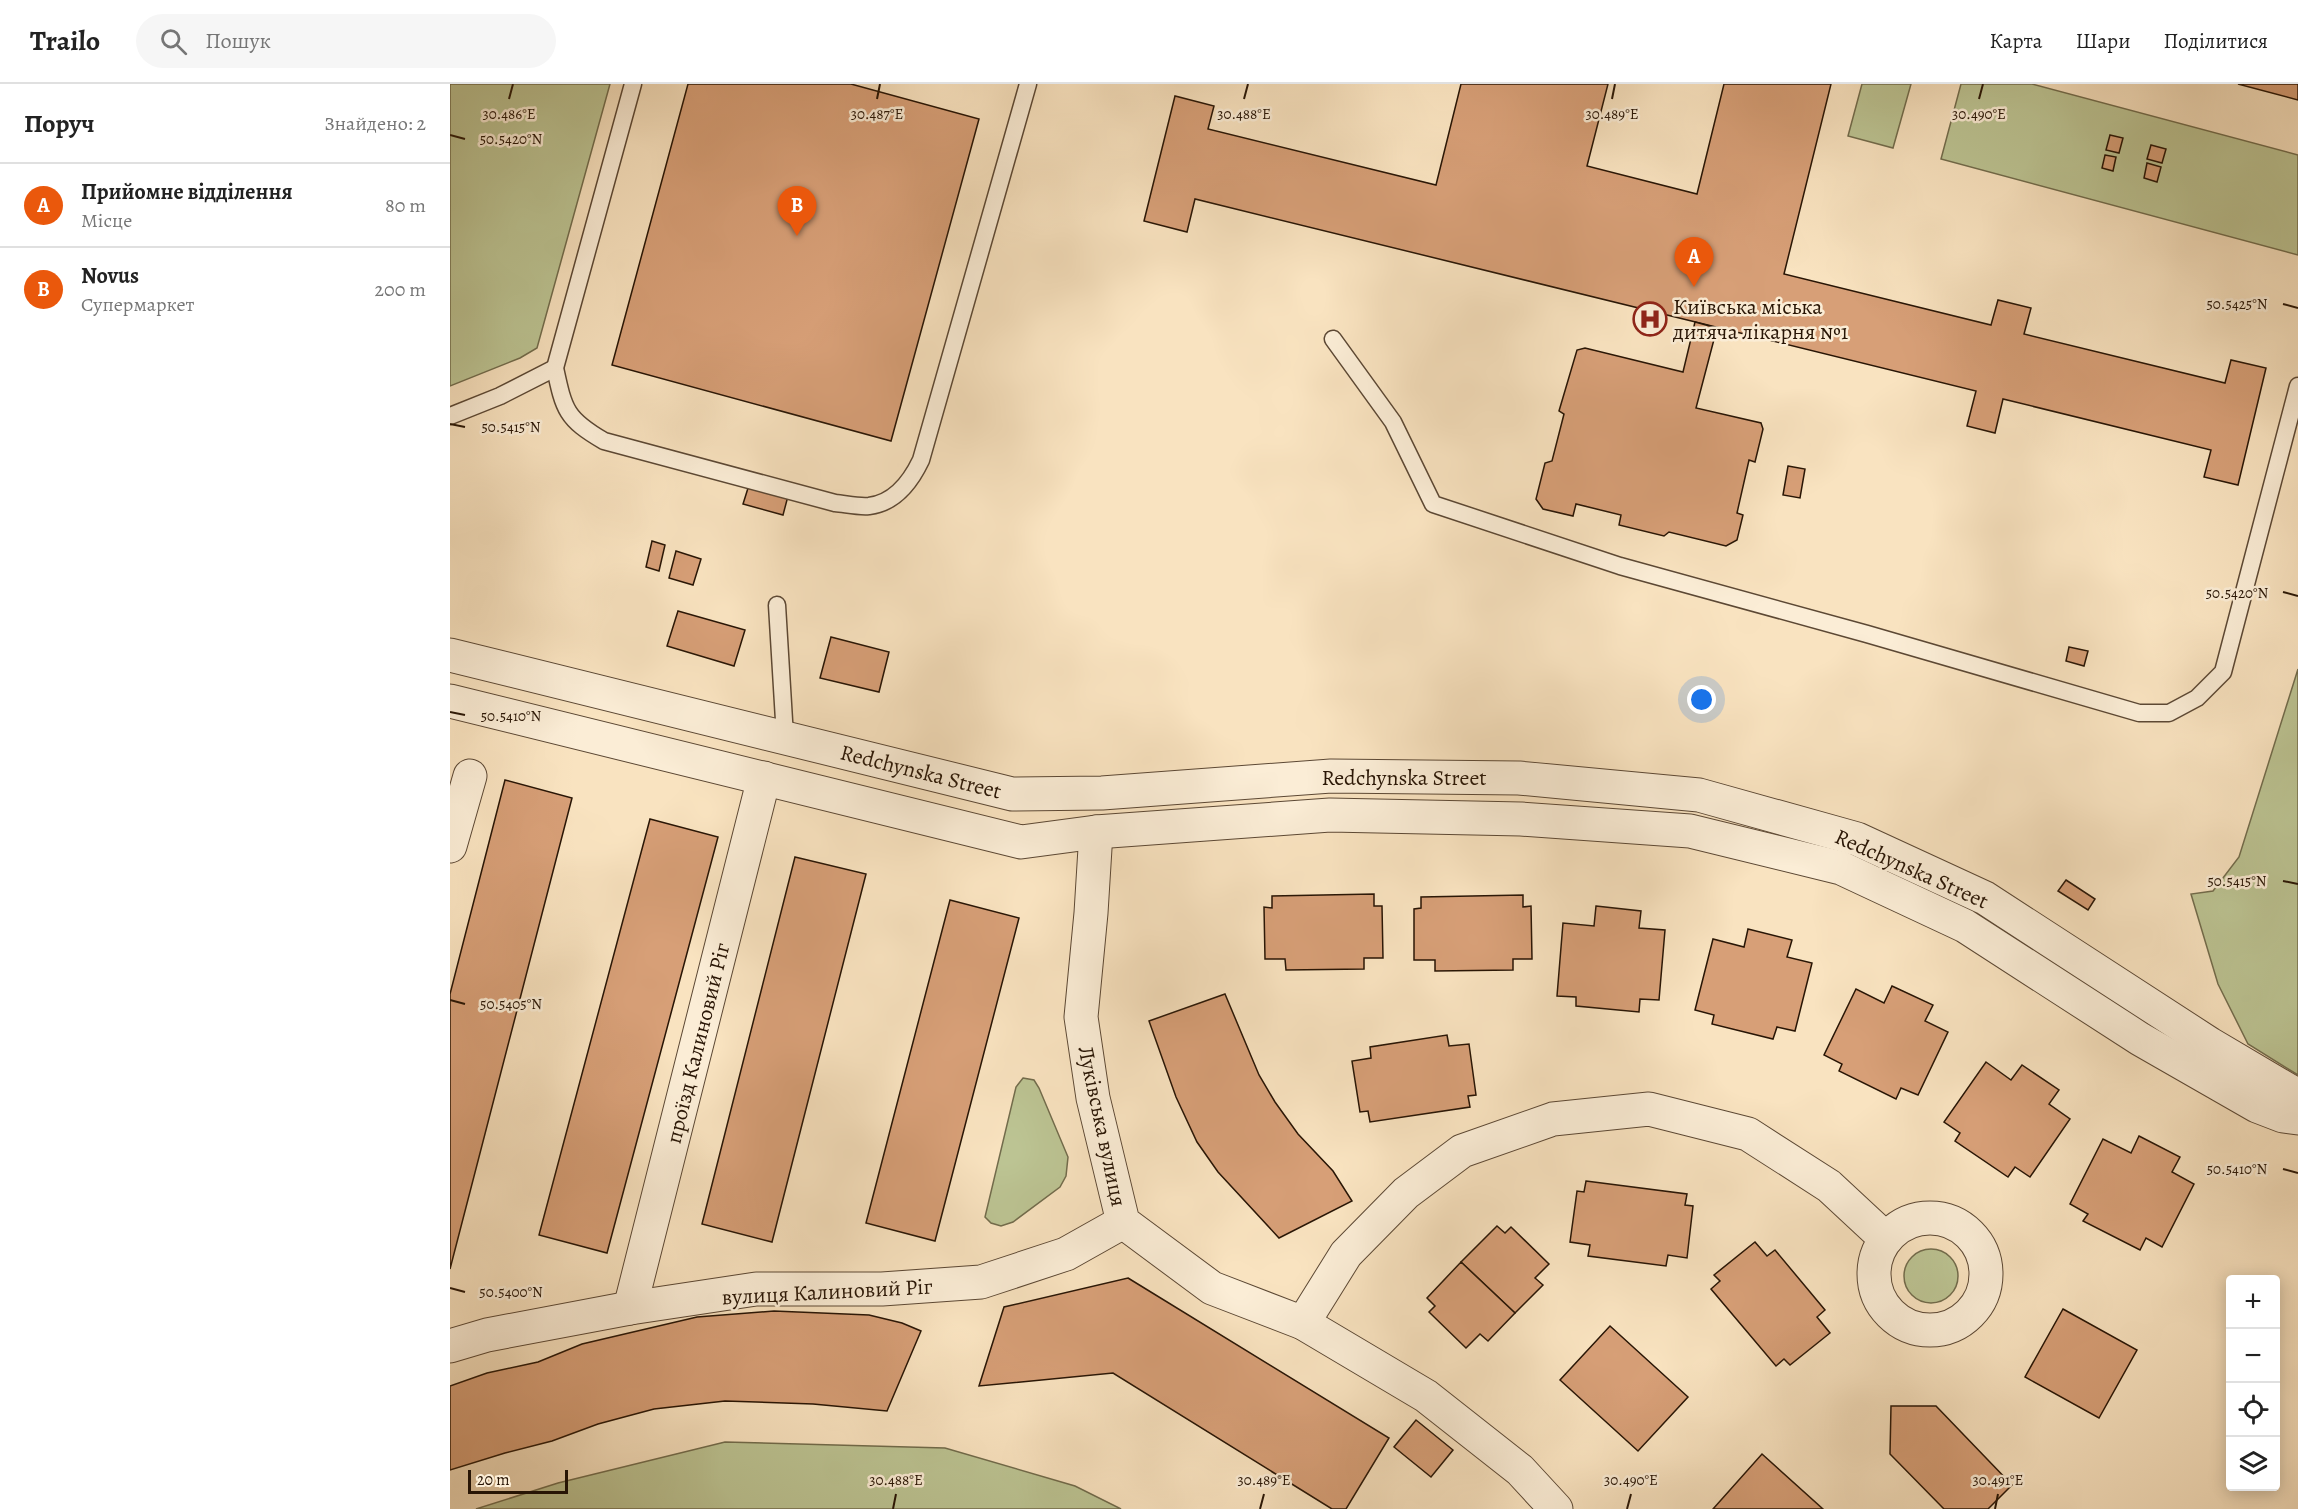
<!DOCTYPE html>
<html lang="uk">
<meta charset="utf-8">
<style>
:root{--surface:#fff;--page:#f6f6f6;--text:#222;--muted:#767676;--line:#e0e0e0;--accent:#ea580c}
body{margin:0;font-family:Alegreya,serif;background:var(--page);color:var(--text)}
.controls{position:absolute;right:18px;bottom:18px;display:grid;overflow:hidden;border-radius:6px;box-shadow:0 3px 15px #0003}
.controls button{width:54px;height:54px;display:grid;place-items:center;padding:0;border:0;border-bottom:2px solid var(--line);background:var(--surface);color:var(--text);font:30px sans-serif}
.scale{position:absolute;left:18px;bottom:15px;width:100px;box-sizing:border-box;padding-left:6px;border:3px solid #281505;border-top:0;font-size:16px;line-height:21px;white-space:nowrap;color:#281505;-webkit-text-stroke:4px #fbedd6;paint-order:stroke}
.you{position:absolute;left:1252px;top:616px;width:21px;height:21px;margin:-15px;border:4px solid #fff;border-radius:50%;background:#1a73e8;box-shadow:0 0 0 9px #1a73e833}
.badge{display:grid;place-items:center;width:39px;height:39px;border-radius:50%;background:var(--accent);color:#fff;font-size:20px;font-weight:700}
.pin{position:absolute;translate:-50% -50px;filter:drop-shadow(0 2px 3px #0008)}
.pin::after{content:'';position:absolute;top:32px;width:21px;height:18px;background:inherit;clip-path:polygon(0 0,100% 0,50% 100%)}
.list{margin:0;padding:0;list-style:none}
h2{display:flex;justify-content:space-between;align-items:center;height:78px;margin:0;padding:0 24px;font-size:26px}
h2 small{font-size:20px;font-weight:400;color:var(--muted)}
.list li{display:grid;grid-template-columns:39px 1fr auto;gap:18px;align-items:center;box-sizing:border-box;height:84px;padding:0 24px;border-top:2px solid var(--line)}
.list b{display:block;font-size:22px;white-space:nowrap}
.list p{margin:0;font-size:20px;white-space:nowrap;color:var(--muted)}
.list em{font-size:20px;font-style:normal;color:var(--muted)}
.icon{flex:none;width:33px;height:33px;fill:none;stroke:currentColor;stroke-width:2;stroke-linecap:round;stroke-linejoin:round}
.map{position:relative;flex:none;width:1848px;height:1425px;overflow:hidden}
header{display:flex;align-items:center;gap:36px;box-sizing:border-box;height:84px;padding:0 30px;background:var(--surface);border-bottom:2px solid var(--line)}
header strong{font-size:28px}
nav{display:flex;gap:33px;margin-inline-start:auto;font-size:21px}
.search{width:420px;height:54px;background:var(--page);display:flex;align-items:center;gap:15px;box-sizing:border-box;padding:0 21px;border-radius:33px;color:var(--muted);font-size:22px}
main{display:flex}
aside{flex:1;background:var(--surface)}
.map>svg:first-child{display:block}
.green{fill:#bcc493;stroke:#726c4c;stroke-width:1.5}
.building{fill:#d79f77;stroke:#281505;stroke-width:1.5}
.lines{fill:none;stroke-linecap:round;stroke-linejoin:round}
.lane-casing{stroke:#5c4834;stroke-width:19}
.street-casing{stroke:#5c4834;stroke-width:35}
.lane{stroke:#fbedd6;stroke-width:16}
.street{stroke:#fbedd6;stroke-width:33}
.ticks{fill:none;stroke:#281505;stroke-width:2}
.labels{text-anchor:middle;stroke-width:5;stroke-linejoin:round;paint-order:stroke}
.poi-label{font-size:22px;fill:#281505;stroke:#fbedd6;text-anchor:start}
.street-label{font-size:22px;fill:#281505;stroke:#fbedd6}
.ticks-label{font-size:15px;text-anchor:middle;fill:#281505;stroke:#fbedd6;stroke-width:5;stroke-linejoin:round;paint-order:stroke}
</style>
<header>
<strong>Trailo</strong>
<div class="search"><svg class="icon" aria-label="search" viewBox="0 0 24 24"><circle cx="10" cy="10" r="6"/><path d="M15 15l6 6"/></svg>Пошук</div>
<nav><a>Карта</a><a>Шари</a><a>Поділитися</a></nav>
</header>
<main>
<aside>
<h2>Поруч<small>Знайдено: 2</small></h2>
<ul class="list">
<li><span class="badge">A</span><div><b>Прийомне відділення</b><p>Місце</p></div><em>80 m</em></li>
<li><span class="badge">B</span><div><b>Novus</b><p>Супермаркет</p></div><em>200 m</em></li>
</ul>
</aside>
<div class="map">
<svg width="1848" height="1425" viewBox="0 0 1848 1425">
<rect width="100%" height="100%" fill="#f9e3c0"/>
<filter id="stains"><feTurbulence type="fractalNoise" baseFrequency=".00333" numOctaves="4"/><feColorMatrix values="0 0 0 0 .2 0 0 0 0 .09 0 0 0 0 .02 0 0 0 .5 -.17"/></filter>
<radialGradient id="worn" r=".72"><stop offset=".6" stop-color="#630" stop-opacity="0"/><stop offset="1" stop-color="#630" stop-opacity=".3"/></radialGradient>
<!-- green -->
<g class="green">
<polygon points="0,0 160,0 87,264 70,274 0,302"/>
<polygon points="1412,0 1461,0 1443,64 1398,52"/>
<polygon points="1511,0 1582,0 1848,71 1848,171 1491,75"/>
<polygon points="1848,585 1848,991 1798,960 1768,900 1741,810 1763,807 1789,773"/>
<polygon points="573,994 584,996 589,1004 618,1073 616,1092 610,1103 563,1138 551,1142 541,1139 535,1133 566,1003"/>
<circle cx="1481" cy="1192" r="27"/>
<polygon points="275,1358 495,1364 625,1402 671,1425 26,1425 108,1399"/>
</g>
<!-- building -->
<g class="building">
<polygon points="238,0 401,0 529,35 441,357 162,281"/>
<polygon points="1011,0 1158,0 1137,82 1247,110 1274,0 1381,0 1334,190 1541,241 1548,216 1581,224 1574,250 1775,299 1781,276 1816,284 1788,401 1754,393 1761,366 1553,315 1545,349 1517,342 1526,307 745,115 737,148 694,137 725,12 764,22 758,45 986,101"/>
<polygon points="1788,0 1848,0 1848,16"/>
<polygon points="1660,51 1673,54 1669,69 1656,66"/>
<polygon points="1701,61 1716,65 1712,79 1697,75"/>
<polygon points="1655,71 1666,73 1663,87 1652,84"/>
<polygon points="1697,79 1711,83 1707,98 1694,94"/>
<polygon points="1245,238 1267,244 1246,324 1311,339 1313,345 1305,378 1299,376 1287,429 1293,431 1287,456 1276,462 1219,448 1214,452 1169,441 1171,431 1126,420 1123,432 1093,425 1086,415 1095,379 1102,377 1114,330 1109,327 1127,266 1135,264 1233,288"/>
<polygon points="1338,382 1355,385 1350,414 1333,411"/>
<polygon points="299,401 338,412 333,431 293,420"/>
<polygon points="202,457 215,461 209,487 196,483"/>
<polygon points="226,467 251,475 243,501 219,494"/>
<polygon points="228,527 295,546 284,582 217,562"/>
<polygon points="381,553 439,568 429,608 370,594"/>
<polygon points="1619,563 1638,567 1634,582 1616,577"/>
<polygon points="55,696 122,714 0,1185 0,910"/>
<polygon points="200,735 268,753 157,1169 89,1151"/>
<polygon points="345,773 416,790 322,1158 252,1140"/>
<polygon points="1616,796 1645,815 1638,826 1608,807"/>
<polygon points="924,810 924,822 932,822 933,874 914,874 914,885 836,886 835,875 815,875 814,823 822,824 822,812"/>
<polygon points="1073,811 1073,823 1081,822 1082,875 1063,875 1063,886 985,887 985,876 964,876 964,825 971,824 971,813"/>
<polygon points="500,816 569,834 485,1157 416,1139"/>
<polygon points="1146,822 1191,827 1189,844 1215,846 1209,916 1190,915 1189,928 1126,922 1126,913 1107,912 1113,839 1144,842"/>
<polygon points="1298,845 1342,856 1337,873 1362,879 1345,947 1327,943 1323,955 1262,940 1264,931 1245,926 1263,855 1294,863"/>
<polygon points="1442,902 1483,921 1475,937 1498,948 1468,1011 1451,1004 1446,1015 1389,987 1392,980 1374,971 1406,905 1434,919"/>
<polygon points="775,910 809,991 825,1018 848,1050 883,1087 902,1117 829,1154 768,1088 747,1058 726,1013 699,937"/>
<polygon points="997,951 999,962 1019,960 1026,1011 1018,1012 1020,1023 920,1038 918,1027 910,1028 902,977 921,974 920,963"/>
<polygon points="1536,978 1561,996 1572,981 1609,1006 1599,1020 1620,1035 1580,1093 1565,1083 1558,1093 1505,1057 1510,1049 1494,1038"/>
<polygon points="1689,1052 1730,1073 1722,1088 1744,1100 1712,1163 1696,1154 1690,1166 1633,1137 1638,1130 1620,1120 1653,1055 1681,1069"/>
<polygon points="1136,1097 1237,1110 1235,1121 1243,1122 1237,1174 1218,1171 1216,1182 1138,1172 1140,1161 1120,1158 1127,1107 1134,1108"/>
<polygon points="1047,1142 1055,1149 1061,1143 1099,1180 1085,1194 1093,1201 1065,1229 1011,1178"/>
<polygon points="1305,1158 1317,1172 1325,1166 1375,1226 1367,1233 1380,1249 1340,1281 1334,1275 1326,1282 1261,1205 1270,1197 1264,1191"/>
<polygon points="1011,1178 1065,1229 1038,1257 1030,1250 1016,1264 979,1228 985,1222 977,1214"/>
<polygon points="678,1194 939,1354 896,1425 882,1425 663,1289 529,1302 554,1223"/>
<polygon points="1613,1225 1687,1266 1649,1334 1575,1293"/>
<polygon points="324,1227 419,1231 452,1239 471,1247 437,1327 363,1320 275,1317 204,1325 148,1340 102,1357 55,1369 0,1386 0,1302 37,1289 88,1278 132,1260 247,1233"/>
<polygon points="1160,1242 1238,1313 1188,1367 1110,1296"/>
<polygon points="1441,1322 1486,1322 1562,1401 1538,1425 1494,1425 1440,1370"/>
<polygon points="966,1336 1003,1366 981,1393 944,1363"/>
<polygon points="1312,1370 1373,1425 1263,1425"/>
</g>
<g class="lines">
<!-- lane casing -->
<g class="lane-casing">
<g id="lane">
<path d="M183,0L105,284C114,326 116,335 154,357L385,419C396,420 408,423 419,422C445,419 461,397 471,376L578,0"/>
<polyline points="883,255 943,338 983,420 1170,482 1417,550 1689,629 1719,629 1747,614 1773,588 1848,302"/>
<polyline points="0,332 50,312 105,284"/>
<polyline points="327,521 335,653"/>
</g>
</g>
<!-- street casing -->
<g class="street-casing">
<g id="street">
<polyline points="0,571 562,710 652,709 881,692 1069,694 1249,711 1407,755 1535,814 1760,960 1848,1012"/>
<polyline points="0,617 571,758 646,748 880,731 1071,735 1240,747 1391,784 1515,842 1690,955 1807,1022 1833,1032 1848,1034"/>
<polyline points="646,748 641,829 631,933 643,1014 673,1138 762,1204 853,1239 976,1312 1070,1386 1106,1425"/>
<polyline points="0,762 20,692"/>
<circle cx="1480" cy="1190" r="56"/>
<polyline points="180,1224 314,694"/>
<polyline points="853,1239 896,1170 956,1109 1012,1067 1103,1035 1199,1025 1298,1050 1379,1102 1436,1155"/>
<polyline points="0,1262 37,1251 180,1224 306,1205 432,1205 531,1198 616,1170 673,1138"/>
</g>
</g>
<!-- lane -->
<use href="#lane" class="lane"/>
<!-- street -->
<use href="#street" class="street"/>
</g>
<!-- ticks -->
<path class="ticks" d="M59,15L63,0M427,15L430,0M794,15L798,0M1162,15L1165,0M1529,15L1533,0M0,51L15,55M1833,220L1848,224M0,340L15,343M1833,508L1848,512M0,628L15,631M1833,797L1848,800M0,916L15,920M1833,1085L1848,1089M0,1204L15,1208M443,1425L446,1410M810,1425L814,1410M1177,1425L1181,1410M1545,1425L1548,1410"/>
<!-- icons -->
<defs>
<g id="hospital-ring" transform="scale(1.725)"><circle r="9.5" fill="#fbedd6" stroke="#8f2418" stroke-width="1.5"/><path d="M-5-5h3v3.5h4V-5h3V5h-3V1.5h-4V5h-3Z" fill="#8f2418"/></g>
</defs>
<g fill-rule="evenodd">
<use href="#hospital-ring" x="1200" y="235"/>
</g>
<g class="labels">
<!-- poi labels -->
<g class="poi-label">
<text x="1223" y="230">Київська міська<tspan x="1223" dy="25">дитяча лікарня №1</tspan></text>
</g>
<!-- street labels -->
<g class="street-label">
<text transform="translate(471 687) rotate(14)" y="8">Redchynska Street</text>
<text x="954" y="701">Redchynska Street</text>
<text transform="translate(1462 784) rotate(24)" y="8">Redchynska Street</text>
<text transform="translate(247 959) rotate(-76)" y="8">проїзд Калиновий Ріг</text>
<text transform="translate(653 1042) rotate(78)" y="8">Луківська вулиця</text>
<text transform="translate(377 1207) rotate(-3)" y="8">вулиця Калиновий Ріг</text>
</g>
</g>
<g class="ticks-label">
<text x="59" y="35">30.486°E</text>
<text x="427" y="35">30.487°E</text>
<text x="794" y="35">30.488°E</text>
<text x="1162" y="35">30.489°E</text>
<text x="1529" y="35">30.490°E</text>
<text x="61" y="60">50.5420°N</text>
<text x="1787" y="225">50.5425°N</text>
<text x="61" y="348">50.5415°N</text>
<text x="1787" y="514">50.5420°N</text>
<text x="61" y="637">50.5410°N</text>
<text x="1787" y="802">50.5415°N</text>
<text x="61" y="925">50.5405°N</text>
<text x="1787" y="1090">50.5410°N</text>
<text x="61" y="1213">50.5400°N</text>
<text x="446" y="1401">30.488°E</text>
<text x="814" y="1401">30.489°E</text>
<text x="1181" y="1401">30.490°E</text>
<text x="1548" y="1401">30.491°E</text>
</g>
<rect width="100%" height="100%" filter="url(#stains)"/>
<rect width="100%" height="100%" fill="url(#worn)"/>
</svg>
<div class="controls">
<button>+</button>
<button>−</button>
<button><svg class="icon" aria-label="locate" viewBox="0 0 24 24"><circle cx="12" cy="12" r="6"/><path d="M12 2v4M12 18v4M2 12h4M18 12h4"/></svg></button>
<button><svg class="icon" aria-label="layers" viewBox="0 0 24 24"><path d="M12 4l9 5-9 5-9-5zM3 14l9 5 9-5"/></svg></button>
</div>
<div class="scale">20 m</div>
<div class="you"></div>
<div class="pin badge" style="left:1244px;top:203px">A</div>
<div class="pin badge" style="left:347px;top:152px">B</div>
</div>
</main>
